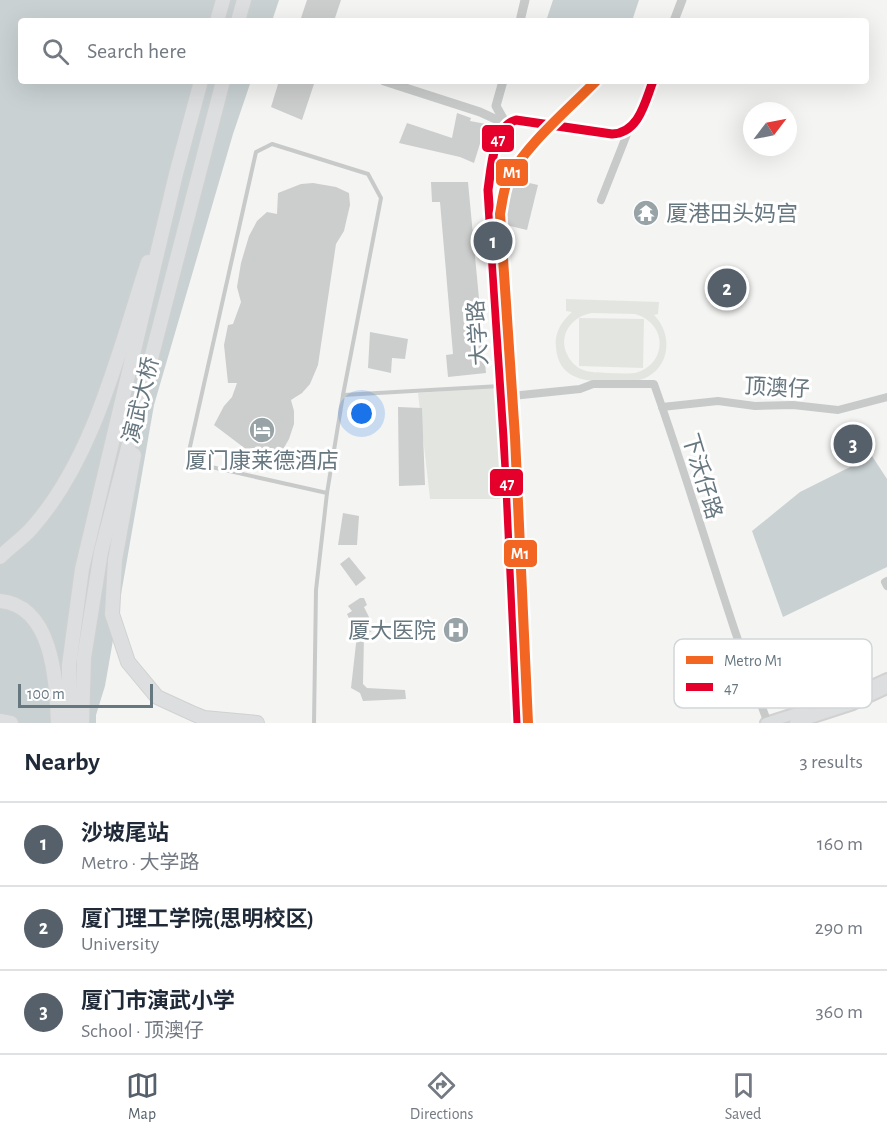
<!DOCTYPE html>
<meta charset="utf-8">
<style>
:root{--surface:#fff;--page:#f6f6f7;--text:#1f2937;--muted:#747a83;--line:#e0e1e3;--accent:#55606a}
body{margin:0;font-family:"Alegreya Sans","Noto Sans SC",sans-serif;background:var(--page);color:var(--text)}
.compass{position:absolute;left:743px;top:102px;width:54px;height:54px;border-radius:50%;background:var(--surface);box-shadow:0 6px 24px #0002;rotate:58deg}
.scale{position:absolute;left:18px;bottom:15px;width:135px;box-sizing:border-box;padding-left:6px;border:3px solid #677780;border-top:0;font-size:16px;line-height:21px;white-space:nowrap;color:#677780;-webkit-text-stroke:4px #fff;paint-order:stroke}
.you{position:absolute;left:362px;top:414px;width:21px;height:21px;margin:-15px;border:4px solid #fff;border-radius:50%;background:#1a73e8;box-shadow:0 0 0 9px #1a73e833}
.badge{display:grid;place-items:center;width:39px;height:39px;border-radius:50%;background:var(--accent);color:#fff;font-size:20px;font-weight:700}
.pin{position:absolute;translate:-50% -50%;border:3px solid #fff;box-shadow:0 2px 6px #0006}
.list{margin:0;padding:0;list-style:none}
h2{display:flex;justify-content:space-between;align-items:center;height:78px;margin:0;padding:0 24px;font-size:26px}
h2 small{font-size:20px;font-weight:400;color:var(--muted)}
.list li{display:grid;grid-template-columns:39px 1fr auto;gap:18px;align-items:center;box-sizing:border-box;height:84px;padding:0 24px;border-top:2px solid var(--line)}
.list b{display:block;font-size:22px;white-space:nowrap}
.list p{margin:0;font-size:20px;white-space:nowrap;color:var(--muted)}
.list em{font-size:20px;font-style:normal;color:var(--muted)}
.icon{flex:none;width:33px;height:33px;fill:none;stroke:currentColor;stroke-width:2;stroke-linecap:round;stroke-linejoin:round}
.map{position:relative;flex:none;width:887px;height:723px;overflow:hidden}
.search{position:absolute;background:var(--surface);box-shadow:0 6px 24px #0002;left:18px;right:18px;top:18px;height:66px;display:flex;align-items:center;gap:15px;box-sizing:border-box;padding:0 21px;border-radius:6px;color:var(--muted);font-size:22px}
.sheet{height:330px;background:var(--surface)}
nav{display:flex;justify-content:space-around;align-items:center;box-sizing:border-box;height:84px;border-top:2px solid var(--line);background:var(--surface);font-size:16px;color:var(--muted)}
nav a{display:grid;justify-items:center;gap:3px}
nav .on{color:var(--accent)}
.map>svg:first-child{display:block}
.green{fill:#e3e6e0;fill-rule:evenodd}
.water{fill:#c9d1d3}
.building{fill:#cccdcd}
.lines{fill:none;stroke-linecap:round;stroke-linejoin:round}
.secondary-casing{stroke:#d1d1d1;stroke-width:14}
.trunk-casing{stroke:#d0d1d1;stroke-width:16}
.service{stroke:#c8caca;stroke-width:4}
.minor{stroke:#c8caca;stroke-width:8}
.tertiary{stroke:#c8caca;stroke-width:9}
.secondary{stroke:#dddedf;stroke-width:10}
.trunk{stroke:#dddedf;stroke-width:14}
.bus-1-casing{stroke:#fff;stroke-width:14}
.bus-1{stroke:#e4002b;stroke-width:9}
.metro-1-casing{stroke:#fff;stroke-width:15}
.metro-1{stroke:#f26522;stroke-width:10}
.labels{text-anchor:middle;stroke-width:6;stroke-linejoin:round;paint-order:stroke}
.poi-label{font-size:22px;fill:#677780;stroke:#fff;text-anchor:start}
.street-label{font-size:22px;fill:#677780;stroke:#fff}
.key{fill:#fff;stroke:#d1d6d9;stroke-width:1.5}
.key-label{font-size:16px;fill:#677780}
.line-badge{stroke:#fff;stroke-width:2}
.badge-label{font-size:16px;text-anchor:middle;font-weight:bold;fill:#fff}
</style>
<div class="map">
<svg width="887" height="723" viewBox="0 0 887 723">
<rect width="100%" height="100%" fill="#f4f4f3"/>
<!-- green -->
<g class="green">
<path d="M566,299L659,302L658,314L654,315C673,334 671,368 643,379C635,382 625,381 616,381C590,382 559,382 556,348C554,333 561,322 572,312L566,311ZM592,313L635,314C645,317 654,323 658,334C664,351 653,369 635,373C627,374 617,373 608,373C599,372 589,373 581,369C574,366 569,359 566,352C559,333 573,316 592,313Z"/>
<polygon points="579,318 644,319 643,368 579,366"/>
<polygon points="493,387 506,499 430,499 418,393"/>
</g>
<!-- water -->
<g class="water">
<polygon points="0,0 279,0 272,21 21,21 21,81 251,81 233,134 154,405 105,686 96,715 96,723 0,723"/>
<polygon points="553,0 639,0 632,21 546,21"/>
<polygon points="872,456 887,479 887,567 783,617 752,531 800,492"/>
</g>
<!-- building -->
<g class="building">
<polygon points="307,0 341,0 334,21 300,21"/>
<polygon points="279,81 315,81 302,120 271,107"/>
<polygon points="457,113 471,118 470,121 486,124 474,163 460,157 399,143 407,123 452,138"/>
<polygon points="508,178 538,185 527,230 498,223"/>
<polygon points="431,182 468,182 486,373 448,377 446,355 453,354 445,260 440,202 432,202"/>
<polygon points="313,183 336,187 349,193 350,205 344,231 336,244 318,365 310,384 302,393 291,400 294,411 294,424 289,439 277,460 251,453 214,425 224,406 232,397 237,383 228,383 224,345 228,325 233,324 241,302 237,287 241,263 249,236 257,221 267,212 277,214 278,193 301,184"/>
<polygon points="370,332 408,339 405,359 392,358 391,373 368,368"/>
<polygon points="398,407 422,408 425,485 399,486"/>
<polygon points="343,513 359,516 357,545 338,545"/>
<polygon points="349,557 366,578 356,586 340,564"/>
<polygon points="360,598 364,598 367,605 364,607 375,629 364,636 363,684 367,688 405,690 406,699 363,701 360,693 351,688 357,635 347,614 352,611 348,606"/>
</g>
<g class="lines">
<!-- secondary casing -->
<g class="secondary-casing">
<g id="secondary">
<polyline points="766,723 850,696 887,679"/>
<polyline points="795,723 853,704 887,688"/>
</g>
</g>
<!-- trunk casing -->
<g class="trunk-casing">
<g id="trunk">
<polyline points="217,21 223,0"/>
<polyline points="238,21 244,0"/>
<polyline points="134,455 115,560 112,614 128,662 157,697 194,714 204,718 257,723"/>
<path d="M0,557C10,547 22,539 31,529C94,459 119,350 148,262"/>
<path d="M0,601C54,606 56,683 58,723"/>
<polyline points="0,721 11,723"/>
<polyline points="69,723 69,665 82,569 176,174 201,81"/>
<polyline points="82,723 84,658 101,552 223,81"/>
</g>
</g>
<!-- service -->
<g class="service">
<polyline points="327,493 198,464 189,451 256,152 272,144 368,174 381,198 343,395"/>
<polyline points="314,723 316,590 327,493 343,395 500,386"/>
</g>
<!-- minor -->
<g class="minor">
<polyline points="601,200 629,129"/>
<path d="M502,397L580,389L593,384H654C694,496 725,612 768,723"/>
<polyline points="662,407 718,401 755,406 793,405 838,410 887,397"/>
<polyline points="887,581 885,582 887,586"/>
</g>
<!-- tertiary -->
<g class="tertiary">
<polyline points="520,21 525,0"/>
<polyline points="674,21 682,0"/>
<polyline points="384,81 480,112 506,124"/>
<polyline points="503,81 496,106 506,124"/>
<path d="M518,723L506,469L488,190C491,170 493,126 516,120L612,134C639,133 645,102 653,81"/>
</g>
<!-- secondary -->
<use href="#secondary" class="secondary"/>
<!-- trunk -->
<use href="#trunk" class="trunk"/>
<!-- bus-1 casing -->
<g class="bus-1-casing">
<path id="bus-1" d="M518,723L506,469L488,190C491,170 493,126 516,120L612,134C639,133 645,102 653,81"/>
</g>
<!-- bus-1 -->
<use href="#bus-1" class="bus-1"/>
<!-- metro-1 casing -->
<g class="metro-1-casing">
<path id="metro-1" d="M528,723L515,437L500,214C502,204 503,192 507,182C523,147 569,109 596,81"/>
</g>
<!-- metro-1 -->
<use href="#metro-1" class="metro-1"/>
</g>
<!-- icons -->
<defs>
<g id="temple-disc" transform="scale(1.35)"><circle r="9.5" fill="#98a3a8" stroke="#fff"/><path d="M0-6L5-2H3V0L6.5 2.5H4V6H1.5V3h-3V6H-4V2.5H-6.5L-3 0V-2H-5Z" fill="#fff"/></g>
<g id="hotel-disc" transform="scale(1.35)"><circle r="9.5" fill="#98a3a8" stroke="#fff"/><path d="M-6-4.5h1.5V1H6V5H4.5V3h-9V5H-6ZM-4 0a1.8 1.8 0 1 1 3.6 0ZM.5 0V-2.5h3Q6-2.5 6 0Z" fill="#fff"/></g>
<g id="hospital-disc" transform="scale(1.35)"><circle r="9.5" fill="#98a3a8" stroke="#fff"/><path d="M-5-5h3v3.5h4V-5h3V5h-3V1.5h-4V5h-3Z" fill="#fff"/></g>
</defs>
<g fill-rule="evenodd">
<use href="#temple-disc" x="646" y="213"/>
<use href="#hotel-disc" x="262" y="430"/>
<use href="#hospital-disc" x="456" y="630"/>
</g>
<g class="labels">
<!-- poi labels -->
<g class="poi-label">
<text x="666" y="221">厦港田头妈宫</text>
<text x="262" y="468" text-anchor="middle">厦门康莱德酒店</text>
<text x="436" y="638" text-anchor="end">厦大医院</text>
</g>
<!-- street labels -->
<g class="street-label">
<text transform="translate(477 333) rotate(-94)" y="8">大学路</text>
<text transform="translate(777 387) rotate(3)" y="8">顶澳仔</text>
<text transform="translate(140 400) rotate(-76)" y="8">演武大桥</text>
<text transform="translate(703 476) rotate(73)" y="8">下沃仔路</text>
</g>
</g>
<!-- legend -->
<rect x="674" y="639" width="198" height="69" rx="9" class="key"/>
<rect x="686" y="656" width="27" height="8" fill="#f26522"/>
<rect x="686" y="683" width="27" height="8" fill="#e4002b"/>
<g class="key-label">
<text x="724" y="666">Metro M1</text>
<text x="724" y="693">47</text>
</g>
<g class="line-badge">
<rect x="481" y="124" width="34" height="29" rx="6" fill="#e4002b"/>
<rect x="495" y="158" width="34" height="29" rx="6" fill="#f26522"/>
<rect x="489" y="468" width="35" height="29" rx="6" fill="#e4002b"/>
<rect x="503" y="539" width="35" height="29" rx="6" fill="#f26522"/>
</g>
<g class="badge-label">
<text x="498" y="145">47</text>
<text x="512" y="178">M1</text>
<text x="507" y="489">47</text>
<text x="520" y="559">M1</text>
</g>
</svg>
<svg class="compass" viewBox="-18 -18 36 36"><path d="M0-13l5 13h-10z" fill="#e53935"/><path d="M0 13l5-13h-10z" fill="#747a83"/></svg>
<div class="scale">100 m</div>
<div class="you"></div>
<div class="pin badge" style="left:493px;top:241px">1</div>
<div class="pin badge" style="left:727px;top:288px">2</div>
<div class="pin badge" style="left:853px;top:444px">3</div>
<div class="search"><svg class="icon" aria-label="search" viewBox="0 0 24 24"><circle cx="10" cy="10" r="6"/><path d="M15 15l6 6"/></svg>Search here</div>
</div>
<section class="sheet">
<h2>Nearby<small>3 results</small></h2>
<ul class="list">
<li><span class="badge">1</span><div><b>沙坡尾站</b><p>Metro · 大学路</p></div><em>160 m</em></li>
<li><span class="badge">2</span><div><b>厦门理工学院(思明校区)</b><p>University</p></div><em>290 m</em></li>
<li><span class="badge">3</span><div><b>厦门市演武小学</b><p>School · 顶澳仔</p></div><em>360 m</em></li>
</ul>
</section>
<nav>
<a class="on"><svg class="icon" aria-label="map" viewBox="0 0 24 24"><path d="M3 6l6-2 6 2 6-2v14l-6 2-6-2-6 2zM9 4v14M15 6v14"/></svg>Map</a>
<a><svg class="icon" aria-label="directions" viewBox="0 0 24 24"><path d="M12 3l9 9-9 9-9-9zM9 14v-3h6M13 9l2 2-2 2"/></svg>Directions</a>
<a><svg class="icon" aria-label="saved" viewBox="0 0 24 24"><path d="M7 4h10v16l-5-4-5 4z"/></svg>Saved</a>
</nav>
